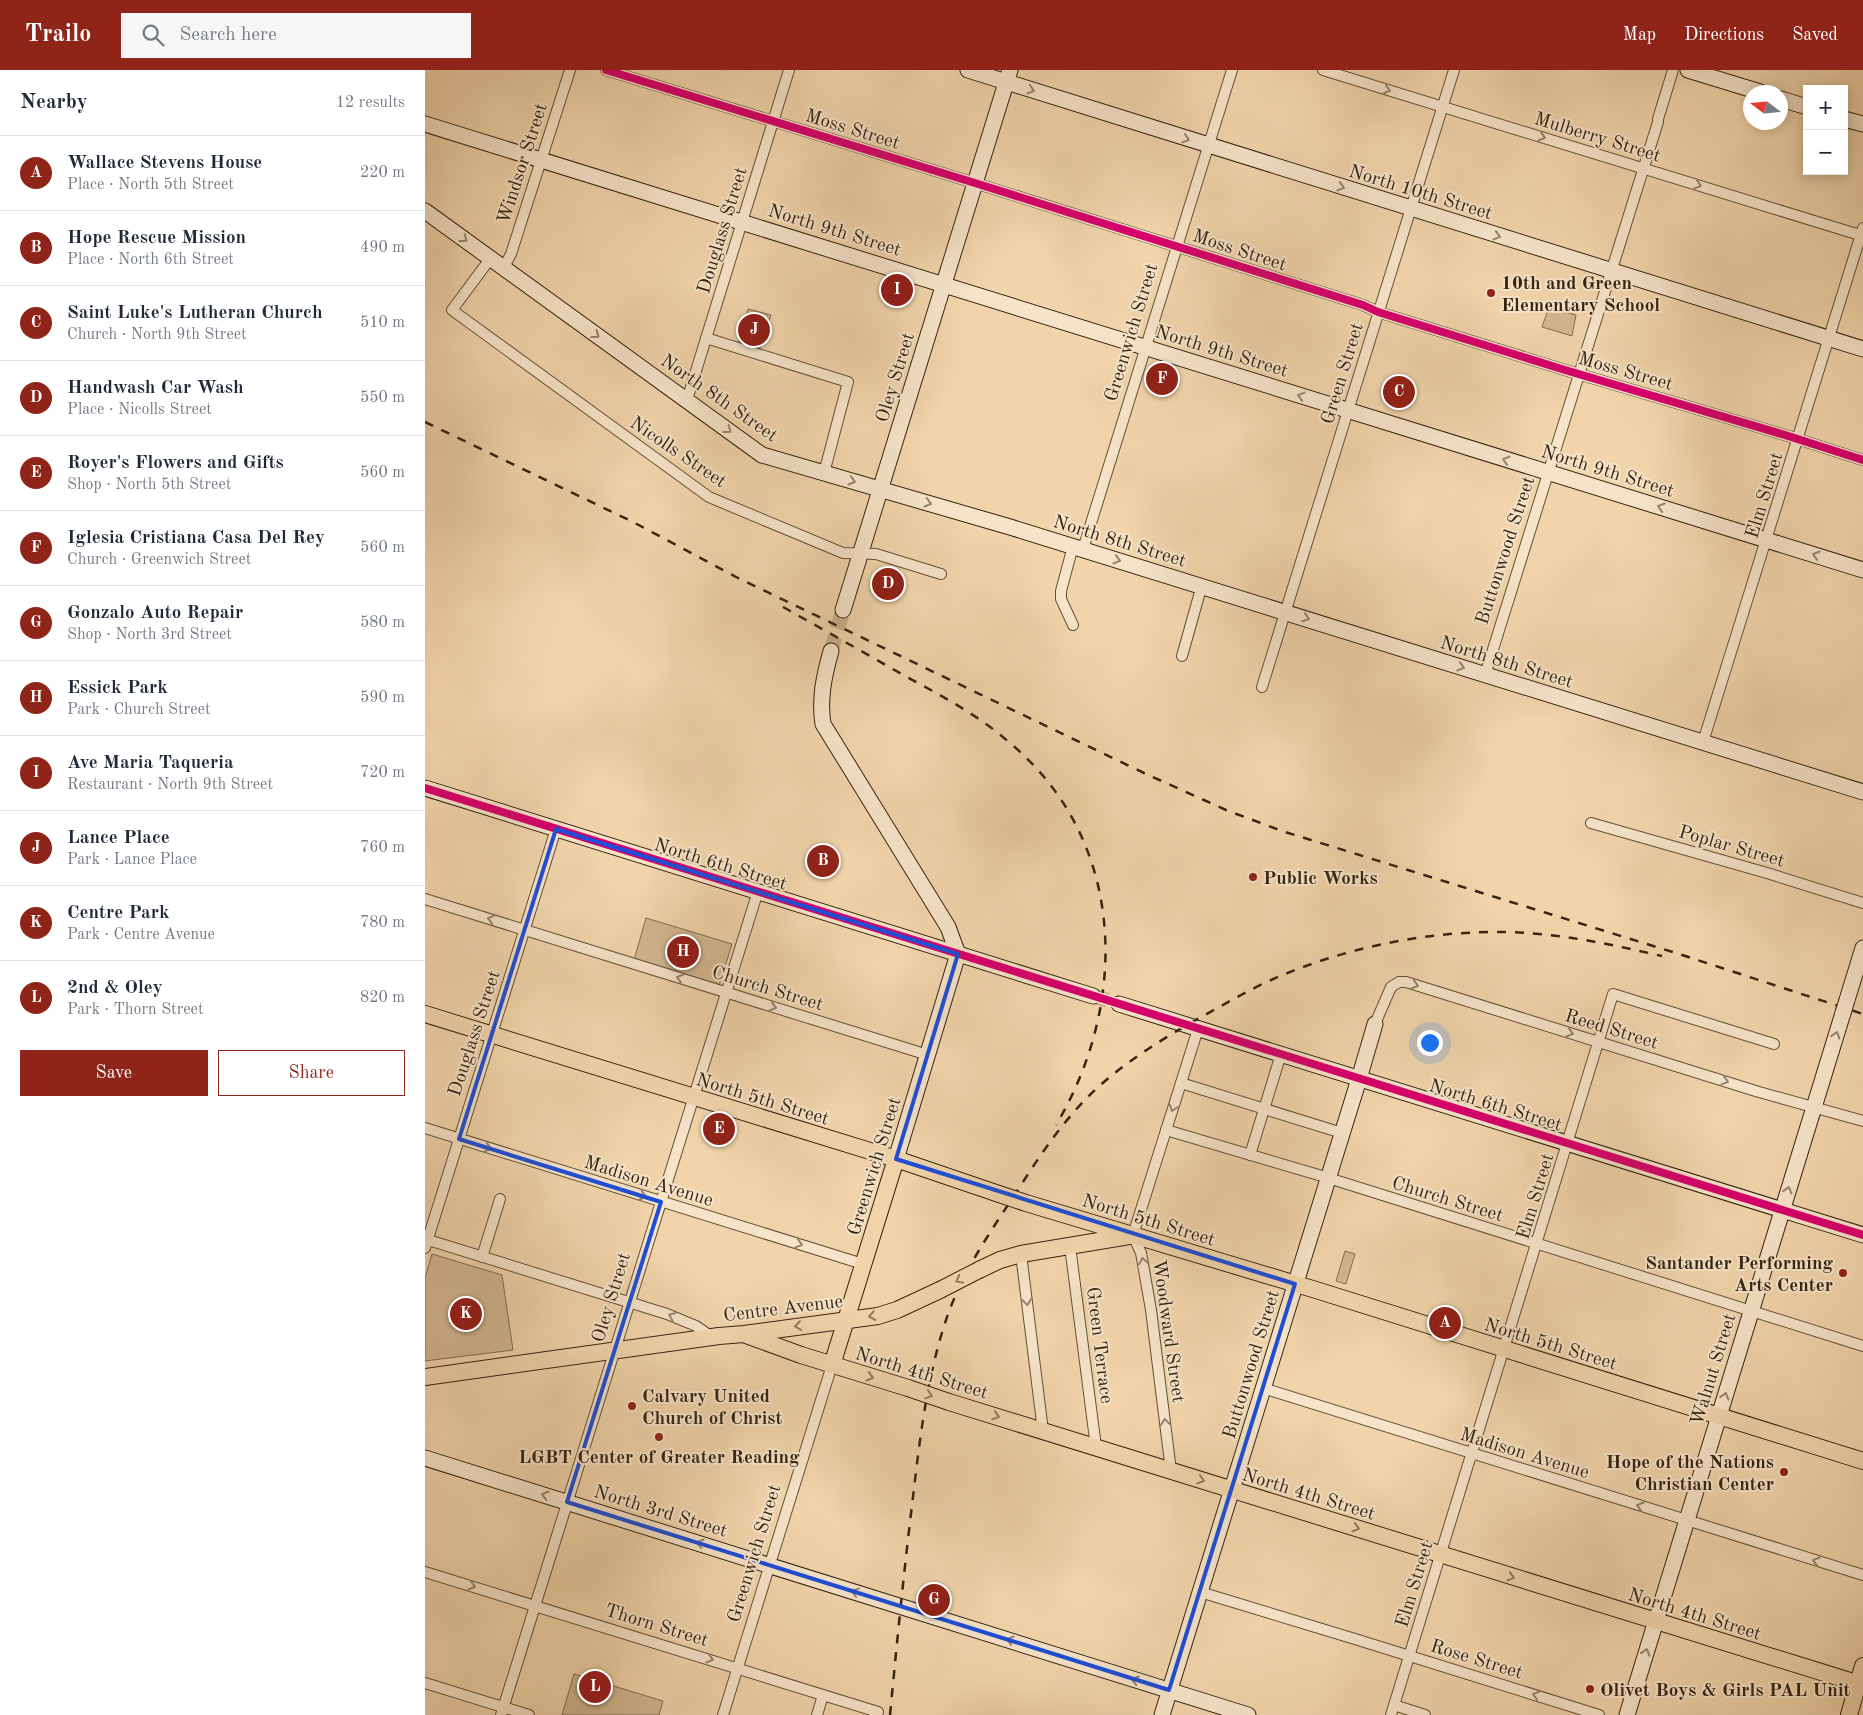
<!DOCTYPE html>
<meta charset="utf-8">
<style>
:root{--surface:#fff;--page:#f6f6f7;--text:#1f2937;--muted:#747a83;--line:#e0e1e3;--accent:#8f2418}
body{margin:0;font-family:"Old Standard TT",serif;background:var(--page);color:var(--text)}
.controls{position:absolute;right:15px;top:15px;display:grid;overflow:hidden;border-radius:0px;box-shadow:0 2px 12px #0003}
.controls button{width:45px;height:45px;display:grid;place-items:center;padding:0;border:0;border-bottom:1px solid var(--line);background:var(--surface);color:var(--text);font:25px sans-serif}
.compass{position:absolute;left:1318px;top:15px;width:45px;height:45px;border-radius:50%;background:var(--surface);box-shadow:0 2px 12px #0003;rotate:286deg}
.you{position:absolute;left:1004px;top:972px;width:18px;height:18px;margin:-12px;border:4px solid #fff;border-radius:50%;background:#1a73e8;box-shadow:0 0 0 8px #1a73e833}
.badge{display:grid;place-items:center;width:32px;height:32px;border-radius:50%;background:var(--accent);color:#fff;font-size:16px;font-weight:700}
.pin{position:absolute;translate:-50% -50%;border:2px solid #fff;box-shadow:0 1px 5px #0006}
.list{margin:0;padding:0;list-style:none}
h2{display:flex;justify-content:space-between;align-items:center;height:65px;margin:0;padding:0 20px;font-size:21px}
h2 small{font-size:16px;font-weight:400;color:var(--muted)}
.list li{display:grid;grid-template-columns:32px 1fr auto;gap:15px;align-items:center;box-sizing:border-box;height:75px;padding:0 20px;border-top:1px solid var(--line)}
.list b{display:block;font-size:19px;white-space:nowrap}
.list p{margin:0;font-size:16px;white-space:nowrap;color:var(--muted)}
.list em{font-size:16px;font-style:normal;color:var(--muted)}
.actions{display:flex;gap:10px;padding:15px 20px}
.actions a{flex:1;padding:11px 0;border:1px solid var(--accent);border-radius:0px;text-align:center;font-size:18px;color:var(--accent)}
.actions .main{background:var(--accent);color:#fff}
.icon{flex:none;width:28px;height:28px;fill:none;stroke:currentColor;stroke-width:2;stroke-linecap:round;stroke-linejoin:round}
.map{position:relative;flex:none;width:1438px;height:1645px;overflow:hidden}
header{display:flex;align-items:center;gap:30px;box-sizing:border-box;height:70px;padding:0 25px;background:var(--accent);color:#fff}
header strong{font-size:24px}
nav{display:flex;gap:28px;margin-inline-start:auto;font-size:18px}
.search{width:350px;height:45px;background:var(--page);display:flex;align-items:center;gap:12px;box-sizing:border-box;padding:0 18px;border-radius:0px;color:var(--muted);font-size:19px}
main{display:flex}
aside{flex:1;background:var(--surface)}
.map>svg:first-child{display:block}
.green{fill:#d1b690;stroke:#836d50}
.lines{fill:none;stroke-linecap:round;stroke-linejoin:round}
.secondary-tunnel{stroke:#cbb18b;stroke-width:15;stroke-dasharray:15 8;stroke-linecap:butt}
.street-casing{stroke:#645037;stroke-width:12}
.secondary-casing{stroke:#352411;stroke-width:17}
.primary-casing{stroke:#352411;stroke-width:18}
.street{stroke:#f6e3c8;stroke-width:10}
.secondary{stroke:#f6e3c8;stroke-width:15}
.primary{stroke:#f1d4aa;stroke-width:16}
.rail{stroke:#352411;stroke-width:2.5;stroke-dasharray:9 9;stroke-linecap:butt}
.secondary-bridge-casing{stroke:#352411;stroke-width:17;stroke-linecap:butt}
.primary-bridge-casing{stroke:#352411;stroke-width:18;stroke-linecap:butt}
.secondary-bridge{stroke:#f6e3c8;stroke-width:15}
.primary-bridge{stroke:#f1d4aa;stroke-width:16}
.cycleway-casing{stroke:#f6e3c8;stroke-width:11}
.cycleway{stroke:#d6006c;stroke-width:8}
.oneway{stroke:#96846c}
.oneway2{stroke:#937c5e}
.marked{fill:none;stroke:#1d4ed8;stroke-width:4;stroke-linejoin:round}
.poi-dot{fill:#8f2418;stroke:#f6e3c8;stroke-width:2}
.labels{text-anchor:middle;stroke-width:4;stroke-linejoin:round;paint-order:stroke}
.street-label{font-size:19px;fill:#352411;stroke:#f6e3c8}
.poi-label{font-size:19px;font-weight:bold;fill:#352411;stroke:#f6e3c8;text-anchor:start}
</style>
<header>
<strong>Trailo</strong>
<div class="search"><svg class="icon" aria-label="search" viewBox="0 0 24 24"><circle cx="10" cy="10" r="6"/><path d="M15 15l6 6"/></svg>Search here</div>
<nav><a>Map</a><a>Directions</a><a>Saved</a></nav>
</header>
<main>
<aside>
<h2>Nearby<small>12 results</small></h2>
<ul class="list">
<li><span class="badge">A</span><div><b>Wallace Stevens House</b><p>Place · North 5th Street</p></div><em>220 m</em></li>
<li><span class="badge">B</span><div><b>Hope Rescue Mission</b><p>Place · North 6th Street</p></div><em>490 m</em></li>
<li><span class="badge">C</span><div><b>Saint Luke's Lutheran Church</b><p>Church · North 9th Street</p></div><em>510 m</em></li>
<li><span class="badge">D</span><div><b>Handwash Car Wash</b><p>Place · Nicolls Street</p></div><em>550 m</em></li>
<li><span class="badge">E</span><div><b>Royer's Flowers and Gifts</b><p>Shop · North 5th Street</p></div><em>560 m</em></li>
<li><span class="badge">F</span><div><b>Iglesia Cristiana Casa Del Rey</b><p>Church · Greenwich Street</p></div><em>560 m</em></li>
<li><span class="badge">G</span><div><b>Gonzalo Auto Repair</b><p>Shop · North 3rd Street</p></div><em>580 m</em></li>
<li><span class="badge">H</span><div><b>Essick Park</b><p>Park · Church Street</p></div><em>590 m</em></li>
<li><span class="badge">I</span><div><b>Ave Maria Taqueria</b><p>Restaurant · North 9th Street</p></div><em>720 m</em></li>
<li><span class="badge">J</span><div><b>Lance Place</b><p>Park · Lance Place</p></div><em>760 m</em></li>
<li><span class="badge">K</span><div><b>Centre Park</b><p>Park · Centre Avenue</p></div><em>780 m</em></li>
<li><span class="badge">L</span><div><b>2nd &amp; Oley</b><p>Park · Thorn Street</p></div><em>820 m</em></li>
</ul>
<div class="actions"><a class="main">Save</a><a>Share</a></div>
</aside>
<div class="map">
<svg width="1438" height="1645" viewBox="0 0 1438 1645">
<rect width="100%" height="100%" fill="#f1d4aa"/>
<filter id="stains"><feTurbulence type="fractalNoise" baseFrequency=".004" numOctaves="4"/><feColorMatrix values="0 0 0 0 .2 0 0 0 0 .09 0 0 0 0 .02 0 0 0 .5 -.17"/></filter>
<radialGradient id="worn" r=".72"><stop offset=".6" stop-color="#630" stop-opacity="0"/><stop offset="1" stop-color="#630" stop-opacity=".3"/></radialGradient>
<!-- green -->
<g class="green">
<polygon points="1124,237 1151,245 1147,266 1117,257"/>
<polygon points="323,239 346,245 334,281 313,275"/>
<polygon points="221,848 307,874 294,916 209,890"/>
<polygon points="920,1181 930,1184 921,1214 911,1211"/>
<polygon points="7,1184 77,1205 88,1280 0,1291 0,1208"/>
<polygon points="149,1604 238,1631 234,1645 137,1645"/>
</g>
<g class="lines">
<!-- secondary-tunnel -->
<g class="secondary-tunnel">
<polyline points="406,581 418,540"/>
<polyline points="668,926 694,934"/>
</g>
<!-- street casing -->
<g class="street-casing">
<g id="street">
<polyline points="181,0 550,113 938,235 953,242 1140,300 1360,365 1438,390"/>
<polyline points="898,0 1438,166"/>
<polyline points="1233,49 1248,0"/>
<polyline points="65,189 27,240 284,427 418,483 451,484 516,504"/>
<polyline points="79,197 86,184 145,0"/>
<polyline points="281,268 423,312 399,403"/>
<polyline points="262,330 364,0"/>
<polyline points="648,476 636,521 636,529 648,555"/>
<polyline points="658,479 807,0"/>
<polyline points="757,586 777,515"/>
<polyline points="1060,605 1233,52"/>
<polyline points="837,617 1029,0"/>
<polyline points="1278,672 1438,158"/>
<polyline points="1166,753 1342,803 1438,833"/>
<polyline points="0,829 503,985"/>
<polyline points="950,954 966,917 974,912 981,912 1334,1022 1438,1051"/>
<polyline points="756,1013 917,1063"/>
<polyline points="0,1058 438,1194"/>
<polyline points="741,1060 897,1106 1438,1276"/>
<polyline points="825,1085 856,984"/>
<polyline points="0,1169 242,1244 271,1256 287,1267"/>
<polyline points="645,1176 671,1377"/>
<polyline points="0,1178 131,759"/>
<polyline points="596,1184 618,1361"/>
<polyline points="57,1187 75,1129"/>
<polyline points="838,1318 1438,1505"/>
<polyline points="746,1401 726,1240 716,1183 708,1165 773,959"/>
<polyline points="0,1502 453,1642"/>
<polyline points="775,1522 930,1569 1174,1645"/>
<polyline points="0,1613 104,1645"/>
<polyline points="969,1635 1000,1645"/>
<polyline points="76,1645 333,821"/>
<polyline points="298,1645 407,1295"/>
<polyline points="392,1645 398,1625"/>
<polyline points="966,1645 1188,924 1349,974"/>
</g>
</g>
<!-- secondary casing -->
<g class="secondary-casing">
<g id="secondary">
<polyline points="543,0 1438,279"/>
<polyline points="1263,0 1335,22"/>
<polyline points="1356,29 1382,37"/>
<polyline points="1419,49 1438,54"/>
<path d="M0,54C480,202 959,351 1438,500"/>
<polyline points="0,141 337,385 585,457 1438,722"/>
<polyline points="418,540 585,0"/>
<path d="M406,581C399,606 394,629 398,654L523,857L533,884L471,1089"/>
<polyline points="0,718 668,926"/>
<polyline points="1422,930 1438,878"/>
<polyline points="694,934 1438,1165"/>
<polyline points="0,1388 823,1645"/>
<polyline points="737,1645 934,1009 950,954"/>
<polyline points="1202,1645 1418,943"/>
</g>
</g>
<!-- primary casing -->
<g class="primary-casing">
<g id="primary">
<polyline points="0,944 471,1089 574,1124"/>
<polyline points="601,1133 891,1220 1438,1391"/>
<polyline points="554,1200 575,1190 596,1184 704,1166"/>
<polyline points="321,1265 376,1285 483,1318"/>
<polyline points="407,1295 471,1089"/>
<polyline points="0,1307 294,1266 319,1264 453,1246 472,1240 515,1220"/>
<polyline points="524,1332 1438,1615"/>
<polyline points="1424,1645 1438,1596"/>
</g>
</g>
<!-- street -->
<use href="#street" class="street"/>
<!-- secondary -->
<use href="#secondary" class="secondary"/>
<!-- primary -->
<use href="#primary" class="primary"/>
<!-- rail -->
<g class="rail">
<polyline points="0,352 208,452 313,508 719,703 801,740 857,761 1254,884 1438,944"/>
<path d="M358,537C399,560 440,583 480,606C517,626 553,645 585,673C701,770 705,931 631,1055"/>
<path d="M465,1645C472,1572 479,1500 488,1427C495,1367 502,1307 521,1250C536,1205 563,1165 589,1126C613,1088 638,1050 671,1019C704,989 739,968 778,946C800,934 822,921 846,910C914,880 990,863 1065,862C1124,861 1180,873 1237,886"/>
</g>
<!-- secondary-bridge casing -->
<g class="secondary-bridge-casing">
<polyline id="secondary-bridge" points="1418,943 1422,930"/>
</g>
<!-- primary-bridge casing -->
<g class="primary-bridge-casing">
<g id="primary-bridge">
<polyline points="574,1124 601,1133"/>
<polyline points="515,1220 554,1200"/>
<polyline points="483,1318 524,1332"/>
</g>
</g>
<!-- secondary-bridge -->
<use href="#secondary-bridge" class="secondary-bridge"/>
<!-- primary-bridge -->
<use href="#primary-bridge" class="primary-bridge"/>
<!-- cycleway casing -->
<g class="cycleway-casing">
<g id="cycleway">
<polyline points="181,0 550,113 938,235 953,242 1140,300 1360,365 1438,390"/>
<polyline points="0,718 1438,1165"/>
</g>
</g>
<!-- cycleway -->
<use href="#cycleway" class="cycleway"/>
</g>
<!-- one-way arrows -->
<defs><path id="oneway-chevron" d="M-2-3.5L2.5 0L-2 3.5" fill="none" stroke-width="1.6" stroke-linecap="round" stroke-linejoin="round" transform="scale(1.25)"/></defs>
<g class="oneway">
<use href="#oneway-chevron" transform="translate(606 20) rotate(17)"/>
<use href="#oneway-chevron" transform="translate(962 20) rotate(17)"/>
<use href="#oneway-chevron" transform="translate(1117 67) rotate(17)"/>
<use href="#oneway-chevron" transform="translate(761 69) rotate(18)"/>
<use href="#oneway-chevron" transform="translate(1273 115) rotate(17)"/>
<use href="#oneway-chevron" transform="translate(916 117) rotate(17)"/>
<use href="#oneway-chevron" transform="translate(1072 166) rotate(17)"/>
<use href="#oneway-chevron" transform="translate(39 169) rotate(36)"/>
<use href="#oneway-chevron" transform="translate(171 265) rotate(36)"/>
<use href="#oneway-chevron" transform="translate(876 326) rotate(-163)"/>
<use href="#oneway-chevron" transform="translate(303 360) rotate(36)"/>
<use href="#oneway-chevron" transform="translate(1081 390) rotate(-163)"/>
<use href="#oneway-chevron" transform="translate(427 411) rotate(16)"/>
<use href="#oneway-chevron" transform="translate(503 433) rotate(16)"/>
<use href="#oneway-chevron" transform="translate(1236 437) rotate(-163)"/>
<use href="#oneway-chevron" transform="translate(1391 485) rotate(-163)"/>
<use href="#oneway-chevron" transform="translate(692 490) rotate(17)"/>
<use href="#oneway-chevron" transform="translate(881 548) rotate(18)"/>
<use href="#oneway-chevron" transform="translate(1036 597) rotate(17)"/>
<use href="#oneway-chevron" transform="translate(66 849) rotate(-163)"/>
<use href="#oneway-chevron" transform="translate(255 908) rotate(-163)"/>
<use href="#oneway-chevron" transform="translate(990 915) rotate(17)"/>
<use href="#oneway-chevron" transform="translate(348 937) rotate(17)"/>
<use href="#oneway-chevron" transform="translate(1145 963) rotate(17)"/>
<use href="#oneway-chevron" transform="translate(1411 965) rotate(-73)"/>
<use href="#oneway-chevron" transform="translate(1300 1011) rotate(17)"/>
<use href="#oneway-chevron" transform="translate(748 1038) rotate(108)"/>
<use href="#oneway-chevron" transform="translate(63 1078) rotate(17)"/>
<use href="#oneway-chevron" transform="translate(1363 1120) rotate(-73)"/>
<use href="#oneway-chevron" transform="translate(218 1126) rotate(17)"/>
<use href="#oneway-chevron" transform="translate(374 1174) rotate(17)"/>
<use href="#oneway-chevron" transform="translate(718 1191) rotate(-99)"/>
<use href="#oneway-chevron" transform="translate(602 1232) rotate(83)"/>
<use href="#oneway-chevron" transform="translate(247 1246) rotate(-158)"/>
<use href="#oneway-chevron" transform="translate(1300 1326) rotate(-73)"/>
<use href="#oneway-chevron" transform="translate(740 1352) rotate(-97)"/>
<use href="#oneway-chevron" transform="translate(120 1425) rotate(-163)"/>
<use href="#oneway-chevron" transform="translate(1215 1436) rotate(-163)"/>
<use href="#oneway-chevron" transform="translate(275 1473) rotate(-163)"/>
<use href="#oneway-chevron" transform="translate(1391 1491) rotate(-163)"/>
<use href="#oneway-chevron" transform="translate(47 1516) rotate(17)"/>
<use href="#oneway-chevron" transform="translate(430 1522) rotate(-162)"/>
<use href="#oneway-chevron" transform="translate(585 1570) rotate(-163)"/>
<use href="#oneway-chevron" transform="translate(1221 1582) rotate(-73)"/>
<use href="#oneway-chevron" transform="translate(285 1589) rotate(17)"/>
<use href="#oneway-chevron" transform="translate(710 1610) rotate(-163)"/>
<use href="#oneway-chevron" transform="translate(1111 1625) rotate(-163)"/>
</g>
<g class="oneway2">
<use href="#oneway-chevron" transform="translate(534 1210) rotate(154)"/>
<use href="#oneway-chevron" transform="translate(447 1246) rotate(172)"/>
<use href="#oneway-chevron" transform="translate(373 1256) rotate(172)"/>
<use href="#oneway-chevron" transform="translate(445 1307) rotate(17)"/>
<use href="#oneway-chevron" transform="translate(504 1325) rotate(18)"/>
<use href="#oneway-chevron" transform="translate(571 1346) rotate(17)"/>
<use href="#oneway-chevron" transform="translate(776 1410) rotate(17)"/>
<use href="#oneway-chevron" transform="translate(931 1458) rotate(17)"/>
<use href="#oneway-chevron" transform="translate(1086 1507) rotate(17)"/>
</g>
<!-- marked area -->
<path class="marked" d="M131,759L533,884L471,1089L870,1214L744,1620L142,1432L236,1132L34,1069Z"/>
<!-- markers -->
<g class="poi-dot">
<circle cx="1066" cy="223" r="5"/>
<circle cx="828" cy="807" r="5"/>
<circle cx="1418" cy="1203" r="5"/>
<circle cx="207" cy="1336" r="5"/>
<circle cx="234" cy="1367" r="5"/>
<circle cx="1359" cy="1402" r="5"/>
<circle cx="1165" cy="1619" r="5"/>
</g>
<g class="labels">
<!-- street labels -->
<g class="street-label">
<text transform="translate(428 58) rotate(17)" y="7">Moss Street</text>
<text transform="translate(1173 66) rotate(17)" y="7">Mulberry Street</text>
<text transform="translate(96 93) rotate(-72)" y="7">Windsor Street</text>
<text transform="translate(996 121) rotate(17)" y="7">North 10th Street</text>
<text transform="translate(410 159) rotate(17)" y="7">North 9th Street</text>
<text transform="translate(296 160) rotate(-73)" y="7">Douglass Street</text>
<text transform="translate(815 179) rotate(18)" y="7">Moss Street</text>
<text transform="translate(705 262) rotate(-73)" y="7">Greenwich Street</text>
<text transform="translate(797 280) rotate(17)" y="7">North 9th Street</text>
<text transform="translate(1201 300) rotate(16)" y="7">Moss Street</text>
<text transform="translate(916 303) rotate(-73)" y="7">Green Street</text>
<text transform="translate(469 307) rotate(-73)" y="7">Oley Street</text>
<text transform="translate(295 327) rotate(35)" y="7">North 8th Street</text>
<text transform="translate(254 381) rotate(34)" y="7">Nicolls Street</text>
<text transform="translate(1183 400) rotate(17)" y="7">North 9th Street</text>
<text transform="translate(1338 425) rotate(-73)" y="7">Elm Street</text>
<text transform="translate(695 470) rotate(17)" y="7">North 8th Street</text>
<text transform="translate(1079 480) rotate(-72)" y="7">Buttonwood Street</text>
<text transform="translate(1082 591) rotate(17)" y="7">North 8th Street</text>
<text transform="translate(1307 775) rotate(16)" y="7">Poplar Street</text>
<text transform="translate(296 793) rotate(17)" y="7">North 6th Street</text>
<text transform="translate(343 917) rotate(17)" y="7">Church Street</text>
<text transform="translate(1187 958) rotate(17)" y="7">Reed Street</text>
<text transform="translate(48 963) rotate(-72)" y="7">Douglass Street</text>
<text transform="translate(338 1028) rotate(17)" y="7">North 5th Street</text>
<text transform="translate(1071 1034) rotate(17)" y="7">North 6th Street</text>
<text transform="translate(448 1096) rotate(-73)" y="7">Greenwich Street</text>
<text transform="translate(224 1110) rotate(17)" y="7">Madison Avenue</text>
<text transform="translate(1109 1126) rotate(-73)" y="7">Elm Street</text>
<text transform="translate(1023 1128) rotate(17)" y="7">Church Street</text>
<text transform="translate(724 1149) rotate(17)" y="7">North 5th Street</text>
<text transform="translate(185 1227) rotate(-73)" y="7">Oley Street</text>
<text transform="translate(358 1237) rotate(-7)" y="7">Centre Avenue</text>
<text transform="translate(745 1261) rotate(82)" y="7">Woodward Street</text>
<text transform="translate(1126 1273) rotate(17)" y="7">North 5th Street</text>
<text transform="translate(676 1275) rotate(83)" y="7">Green Terrace</text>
<text transform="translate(825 1294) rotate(-73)" y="7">Buttonwood Street</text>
<text transform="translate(1287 1299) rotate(-73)" y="7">Walnut Street</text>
<text transform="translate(497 1302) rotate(17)" y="7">North 4th Street</text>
<text transform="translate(1100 1382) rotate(17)" y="7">Madison Avenue</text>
<text transform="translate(884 1423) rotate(17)" y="7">North 4th Street</text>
<text transform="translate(236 1440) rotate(17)" y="7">North 3rd Street</text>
<text transform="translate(328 1483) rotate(-73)" y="7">Greenwich Street</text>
<text transform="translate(988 1514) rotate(-73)" y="7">Elm Street</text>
<text transform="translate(1270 1543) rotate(17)" y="7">North 4th Street</text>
<text transform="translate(232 1554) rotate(17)" y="7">Thorn Street</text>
<text transform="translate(1052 1588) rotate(17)" y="7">Rose Street</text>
</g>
<!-- poi labels -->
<g class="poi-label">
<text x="1076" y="219">10th and Green<tspan x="1076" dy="22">Elementary School</tspan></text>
<text x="838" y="814">Public Works</text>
<text x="1408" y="1199" text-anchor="end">Santander Performing<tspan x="1408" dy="22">Arts Center</tspan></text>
<text x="217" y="1332">Calvary United<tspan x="217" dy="22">Church of Christ</tspan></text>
<text x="234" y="1393" text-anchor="middle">LGBT Center of Greater Reading</text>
<text x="1349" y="1398" text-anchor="end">Hope of the Nations<tspan x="1349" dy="22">Christian Center</tspan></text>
<text x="1175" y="1626">Olivet Boys &amp; Girls PAL Unit</text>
</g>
</g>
<rect width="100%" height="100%" filter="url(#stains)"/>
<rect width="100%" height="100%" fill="url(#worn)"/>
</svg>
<div class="controls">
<button>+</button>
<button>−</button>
</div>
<svg class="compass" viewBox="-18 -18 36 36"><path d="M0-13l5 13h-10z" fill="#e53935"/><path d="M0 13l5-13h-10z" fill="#747a83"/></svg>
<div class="you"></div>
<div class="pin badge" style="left:1020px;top:1253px">A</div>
<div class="pin badge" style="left:398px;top:791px">B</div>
<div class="pin badge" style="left:974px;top:322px">C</div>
<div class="pin badge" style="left:463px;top:514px">D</div>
<div class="pin badge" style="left:294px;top:1059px">E</div>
<div class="pin badge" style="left:737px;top:309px">F</div>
<div class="pin badge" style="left:509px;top:1530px">G</div>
<div class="pin badge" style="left:258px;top:882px">H</div>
<div class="pin badge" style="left:472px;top:220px">I</div>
<div class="pin badge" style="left:329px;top:260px">J</div>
<div class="pin badge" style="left:41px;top:1244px">K</div>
<div class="pin badge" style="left:170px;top:1617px">L</div>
</div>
</main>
